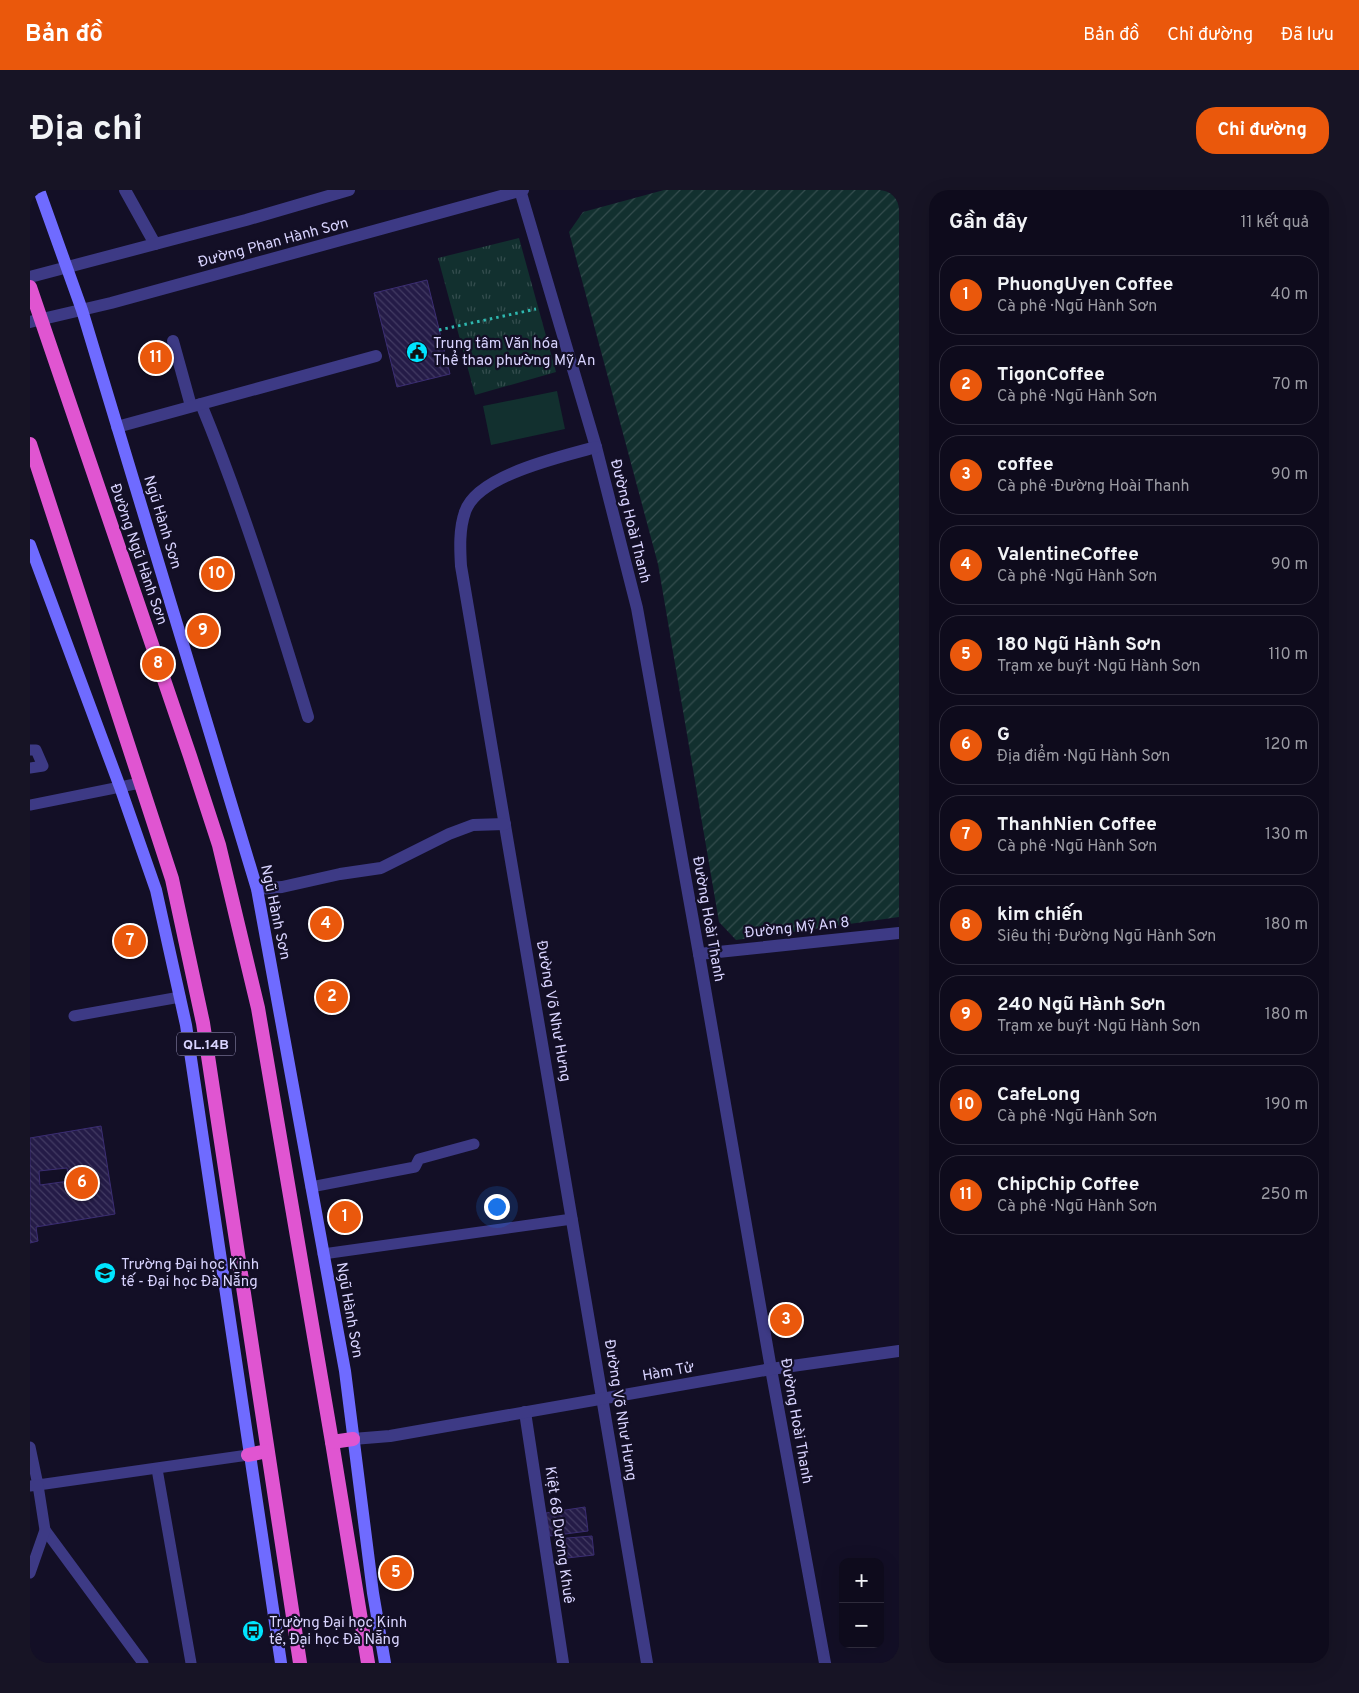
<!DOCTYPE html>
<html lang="vi">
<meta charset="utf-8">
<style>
:root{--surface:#0e0b1c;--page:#171425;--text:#f1f3f6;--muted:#9b9ba3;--line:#2e2b3b;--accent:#ea580c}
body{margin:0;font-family:Overpass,sans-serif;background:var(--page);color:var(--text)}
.controls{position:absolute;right:15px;bottom:15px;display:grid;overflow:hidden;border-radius:10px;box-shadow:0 5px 20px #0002}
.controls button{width:45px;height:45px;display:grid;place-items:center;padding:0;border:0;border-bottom:1px solid var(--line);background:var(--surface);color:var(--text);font:25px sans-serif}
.you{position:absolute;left:466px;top:1016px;width:18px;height:18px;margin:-12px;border:4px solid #fff;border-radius:50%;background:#1a73e8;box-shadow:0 0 0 8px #1a73e833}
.badge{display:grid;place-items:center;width:32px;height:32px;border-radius:50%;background:var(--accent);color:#fff;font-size:16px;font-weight:700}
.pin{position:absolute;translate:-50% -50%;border:2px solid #fff;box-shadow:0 1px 5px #0006}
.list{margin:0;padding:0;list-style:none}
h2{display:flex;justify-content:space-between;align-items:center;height:65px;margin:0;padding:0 20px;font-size:21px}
h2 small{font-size:16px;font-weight:400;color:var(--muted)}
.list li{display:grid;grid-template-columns:32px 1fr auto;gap:15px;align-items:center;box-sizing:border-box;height:80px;margin:0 10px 10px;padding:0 10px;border:1px solid var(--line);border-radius:20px}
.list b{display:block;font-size:19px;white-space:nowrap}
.list p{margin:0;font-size:16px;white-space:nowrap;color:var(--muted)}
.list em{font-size:16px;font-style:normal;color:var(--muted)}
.map{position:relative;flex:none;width:869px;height:1473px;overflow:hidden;border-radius:20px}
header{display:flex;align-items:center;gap:30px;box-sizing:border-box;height:70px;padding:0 25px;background:var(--accent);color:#fff}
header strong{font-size:24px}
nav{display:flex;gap:28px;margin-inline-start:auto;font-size:18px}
.intro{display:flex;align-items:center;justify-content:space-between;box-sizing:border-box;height:120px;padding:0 30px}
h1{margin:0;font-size:35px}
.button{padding:12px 22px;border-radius:20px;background:var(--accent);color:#fff;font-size:18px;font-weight:700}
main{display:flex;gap:30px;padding:0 30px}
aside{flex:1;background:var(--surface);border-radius:20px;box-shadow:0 5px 20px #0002}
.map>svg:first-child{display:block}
.grass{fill:url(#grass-tufts)}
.garden{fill:url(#garden-furrows)}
.pitch{fill:#12302f}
.building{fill:url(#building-back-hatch);stroke:#3b2d73;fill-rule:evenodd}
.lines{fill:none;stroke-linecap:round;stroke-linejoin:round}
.path{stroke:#2fb8b0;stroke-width:3;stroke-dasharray:2.5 4;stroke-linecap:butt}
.service{stroke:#3d3a85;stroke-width:11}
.minor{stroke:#3d3a85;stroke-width:12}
.tertiary{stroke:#3d3a85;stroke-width:12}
.secondary{stroke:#6f6bff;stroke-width:12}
.trunk{stroke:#e055d1;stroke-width:14}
.labels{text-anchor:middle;stroke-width:4.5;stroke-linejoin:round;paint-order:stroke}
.shield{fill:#130f26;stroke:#9e99be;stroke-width:1}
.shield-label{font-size:14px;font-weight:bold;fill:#d9d4ff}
.street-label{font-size:15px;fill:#d9d4ff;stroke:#130f26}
.poi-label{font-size:15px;fill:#d9d4ff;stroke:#130f26;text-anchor:start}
</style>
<header>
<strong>Bản đồ</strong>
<nav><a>Bản đồ</a><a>Chỉ đường</a><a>Đã lưu</a></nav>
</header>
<div class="intro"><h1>Địa chỉ</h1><a class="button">Chỉ đường</a></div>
<main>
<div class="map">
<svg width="869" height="1473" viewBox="0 0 869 1473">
<defs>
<pattern id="grass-tufts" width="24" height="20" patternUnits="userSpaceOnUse" patternTransform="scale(1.25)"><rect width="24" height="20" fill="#12302f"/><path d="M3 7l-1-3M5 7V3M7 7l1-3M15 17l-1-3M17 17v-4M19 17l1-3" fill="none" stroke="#344d4e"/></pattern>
<pattern id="garden-furrows" width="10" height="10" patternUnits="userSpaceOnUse" patternTransform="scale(1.25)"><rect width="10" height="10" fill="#12302f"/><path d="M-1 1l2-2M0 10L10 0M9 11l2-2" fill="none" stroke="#344d4e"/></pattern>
<pattern id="building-back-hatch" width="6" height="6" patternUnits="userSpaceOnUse" patternTransform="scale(1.25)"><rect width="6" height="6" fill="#241b47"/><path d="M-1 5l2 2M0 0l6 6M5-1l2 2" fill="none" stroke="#433b63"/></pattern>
</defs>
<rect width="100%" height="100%" fill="#130f26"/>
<!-- grass -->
<polygon class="grass" points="489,48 526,182 445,205 408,68"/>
<!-- garden -->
<polygon class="garden" points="634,0 869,0 869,727 706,750 689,732 628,374 539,42 553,22"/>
<!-- pitch -->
<polygon class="pitch" points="527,201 535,239 461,255 453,216"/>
<!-- building -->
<g class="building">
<polygon points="397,90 420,184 367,197 344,103"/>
<path d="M71,936L85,1024L6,1037L8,1051L0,1053V948ZM37,978L39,991L10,995L9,981Z"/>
<polygon points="555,1317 558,1341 520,1346 516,1323"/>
<polygon points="562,1346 564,1365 528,1369 525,1349"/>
</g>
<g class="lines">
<!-- path -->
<polyline class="path" points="409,140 506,119"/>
<!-- service -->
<g class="service">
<polyline points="0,560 6,560 13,576 0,578"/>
<polyline points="0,615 110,593"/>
<polyline points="44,826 150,807"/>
<polyline points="281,997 385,977 389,969 444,954"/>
<polyline points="293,1064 542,1029"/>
<polyline points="0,1257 8,1295 218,1265"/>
<polyline points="127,1279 161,1473"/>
<polyline points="15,1340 113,1473"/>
<polyline points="0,1383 15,1340 8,1295 0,1296"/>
</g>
<!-- minor -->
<g class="minor">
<polyline points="95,0 125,54"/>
<polyline points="490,0 566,257 607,418 669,764 741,1179 795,1473"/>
<polyline points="143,151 161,216"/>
<path d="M171,214C213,316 246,422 278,527"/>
<polyline points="87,237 346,166"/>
<path d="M566,257C531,267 447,285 435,322C429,339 430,359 431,376L617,1473"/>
<polyline points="227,699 252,697 310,684 351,678 419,644 443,635 475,634"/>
<polyline points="669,764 869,743"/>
<polyline points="495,1222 533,1473"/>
<polyline points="323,1249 360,1246 741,1179 869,1161"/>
</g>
<!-- tertiary -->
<g class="tertiary">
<polyline points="0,87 216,30 319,0"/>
<polyline points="0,132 81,113 493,0"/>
</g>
<!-- secondary -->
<g class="secondary">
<polyline points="9,0 52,120 227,699 315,1181 343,1403 355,1473"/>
<polyline points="0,355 90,597 126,700 156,835 251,1473"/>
</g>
<!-- trunk -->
<g class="trunk">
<polyline points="0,97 160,566 189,655 228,818 302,1252 338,1473"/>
<polyline points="0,254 142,689 173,833 270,1473"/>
<polyline points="302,1252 323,1249"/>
<polyline points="218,1265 237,1261"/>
</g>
</g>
<!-- icons -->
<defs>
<g id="civic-disc" transform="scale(1.125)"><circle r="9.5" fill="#00e5ff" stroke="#130f26"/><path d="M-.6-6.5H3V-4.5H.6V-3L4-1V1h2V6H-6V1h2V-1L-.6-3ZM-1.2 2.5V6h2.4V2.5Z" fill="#111"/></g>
<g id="university-disc" transform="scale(1.125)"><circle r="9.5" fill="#00e5ff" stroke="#130f26"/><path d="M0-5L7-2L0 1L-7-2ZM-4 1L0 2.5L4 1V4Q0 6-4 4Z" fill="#111"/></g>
<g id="bus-disc" transform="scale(1.125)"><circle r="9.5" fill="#00e5ff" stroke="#130f26"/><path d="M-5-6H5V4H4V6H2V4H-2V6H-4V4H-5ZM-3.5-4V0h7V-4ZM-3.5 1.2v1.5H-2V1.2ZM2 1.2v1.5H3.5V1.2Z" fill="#111"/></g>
</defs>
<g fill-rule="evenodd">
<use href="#civic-disc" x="387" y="162"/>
<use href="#university-disc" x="75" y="1083"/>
<use href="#bus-disc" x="223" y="1441"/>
</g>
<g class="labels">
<!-- shield labels -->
<rect class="shield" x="147" y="842.5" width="58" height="23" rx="4"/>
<g class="shield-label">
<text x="176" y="859">QL.14B</text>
</g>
<!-- street labels -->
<g class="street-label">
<text transform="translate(243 52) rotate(-15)" y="5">Đường Phan Hành Sơn</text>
<text transform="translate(601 331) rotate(76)" y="5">Đường Hoài Thanh</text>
<text transform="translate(133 332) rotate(73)" y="5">Ngũ Hành Sơn</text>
<text transform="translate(109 364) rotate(71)" y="5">Đường Ngũ Hành Sơn</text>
<text transform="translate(246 722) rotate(78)" y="5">Ngũ Hành Sơn</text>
<text transform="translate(679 729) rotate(80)" y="5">Đường Hoài Thanh</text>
<text transform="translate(767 737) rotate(-6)" y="5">Đường Mỹ An 8</text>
<text transform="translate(524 821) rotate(80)" y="5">Đường Võ Như Hưng</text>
<text transform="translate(320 1120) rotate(80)" y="5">Ngũ Hành Sơn</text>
<text transform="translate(638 1181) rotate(-10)" y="5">Hàm Tử</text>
<text transform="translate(591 1220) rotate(81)" y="5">Đường Võ Như Hưng</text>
<text transform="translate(767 1231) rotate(80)" y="5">Đường Hoài Thanh</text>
<text transform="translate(530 1345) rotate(82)" y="5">Kiệt 68 Dương Khuê</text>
</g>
<!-- poi labels -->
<g class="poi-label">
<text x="403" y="158">Trung tâm Văn hóa<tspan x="403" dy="17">Thể thao phường Mỹ An</tspan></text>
<text x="91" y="1079">Trường Đại học Kinh<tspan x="91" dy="17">tế - Đại học Đà Nẵng</tspan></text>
<text x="239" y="1437">Trường Đại học Kinh<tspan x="239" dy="17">tế, Đại học Đà Nẵng</tspan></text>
</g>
</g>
</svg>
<div class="controls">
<button>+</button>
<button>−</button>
</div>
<div class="you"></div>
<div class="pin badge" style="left:315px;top:1027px">1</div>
<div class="pin badge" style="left:302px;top:807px">2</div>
<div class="pin badge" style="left:756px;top:1130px">3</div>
<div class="pin badge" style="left:296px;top:734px">4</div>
<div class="pin badge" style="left:366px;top:1383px">5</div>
<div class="pin badge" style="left:52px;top:993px">6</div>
<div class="pin badge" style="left:100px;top:751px">7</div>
<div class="pin badge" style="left:128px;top:474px">8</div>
<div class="pin badge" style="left:173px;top:441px">9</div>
<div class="pin badge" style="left:187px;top:384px">10</div>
<div class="pin badge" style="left:126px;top:168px">11</div>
</div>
<aside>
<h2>Gần đây<small>11 kết quả</small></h2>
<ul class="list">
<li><span class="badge">1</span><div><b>PhuongUyen Coffee</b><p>Cà phê · Ngũ Hành Sơn</p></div><em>40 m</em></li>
<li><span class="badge">2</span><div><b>TigonCoffee</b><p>Cà phê · Ngũ Hành Sơn</p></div><em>70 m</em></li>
<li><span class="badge">3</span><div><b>coffee</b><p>Cà phê · Đường Hoài Thanh</p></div><em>90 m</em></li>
<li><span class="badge">4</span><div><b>ValentineCoffee</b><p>Cà phê · Ngũ Hành Sơn</p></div><em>90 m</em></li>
<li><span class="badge">5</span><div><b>180 Ngũ Hành Sơn</b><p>Trạm xe buýt · Ngũ Hành Sơn</p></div><em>110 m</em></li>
<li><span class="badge">6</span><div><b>G</b><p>Địa điểm · Ngũ Hành Sơn</p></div><em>120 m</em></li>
<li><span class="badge">7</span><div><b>ThanhNien Coffee</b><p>Cà phê · Ngũ Hành Sơn</p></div><em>130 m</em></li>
<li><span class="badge">8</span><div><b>kim chiến</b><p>Siêu thị · Đường Ngũ Hành Sơn</p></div><em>180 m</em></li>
<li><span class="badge">9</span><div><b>240 Ngũ Hành Sơn</b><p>Trạm xe buýt · Ngũ Hành Sơn</p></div><em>180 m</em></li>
<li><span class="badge">10</span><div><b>CafeLong</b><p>Cà phê · Ngũ Hành Sơn</p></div><em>190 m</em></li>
<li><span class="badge">11</span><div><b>ChipChip Coffee</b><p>Cà phê · Ngũ Hành Sơn</p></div><em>250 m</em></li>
</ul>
</aside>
</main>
